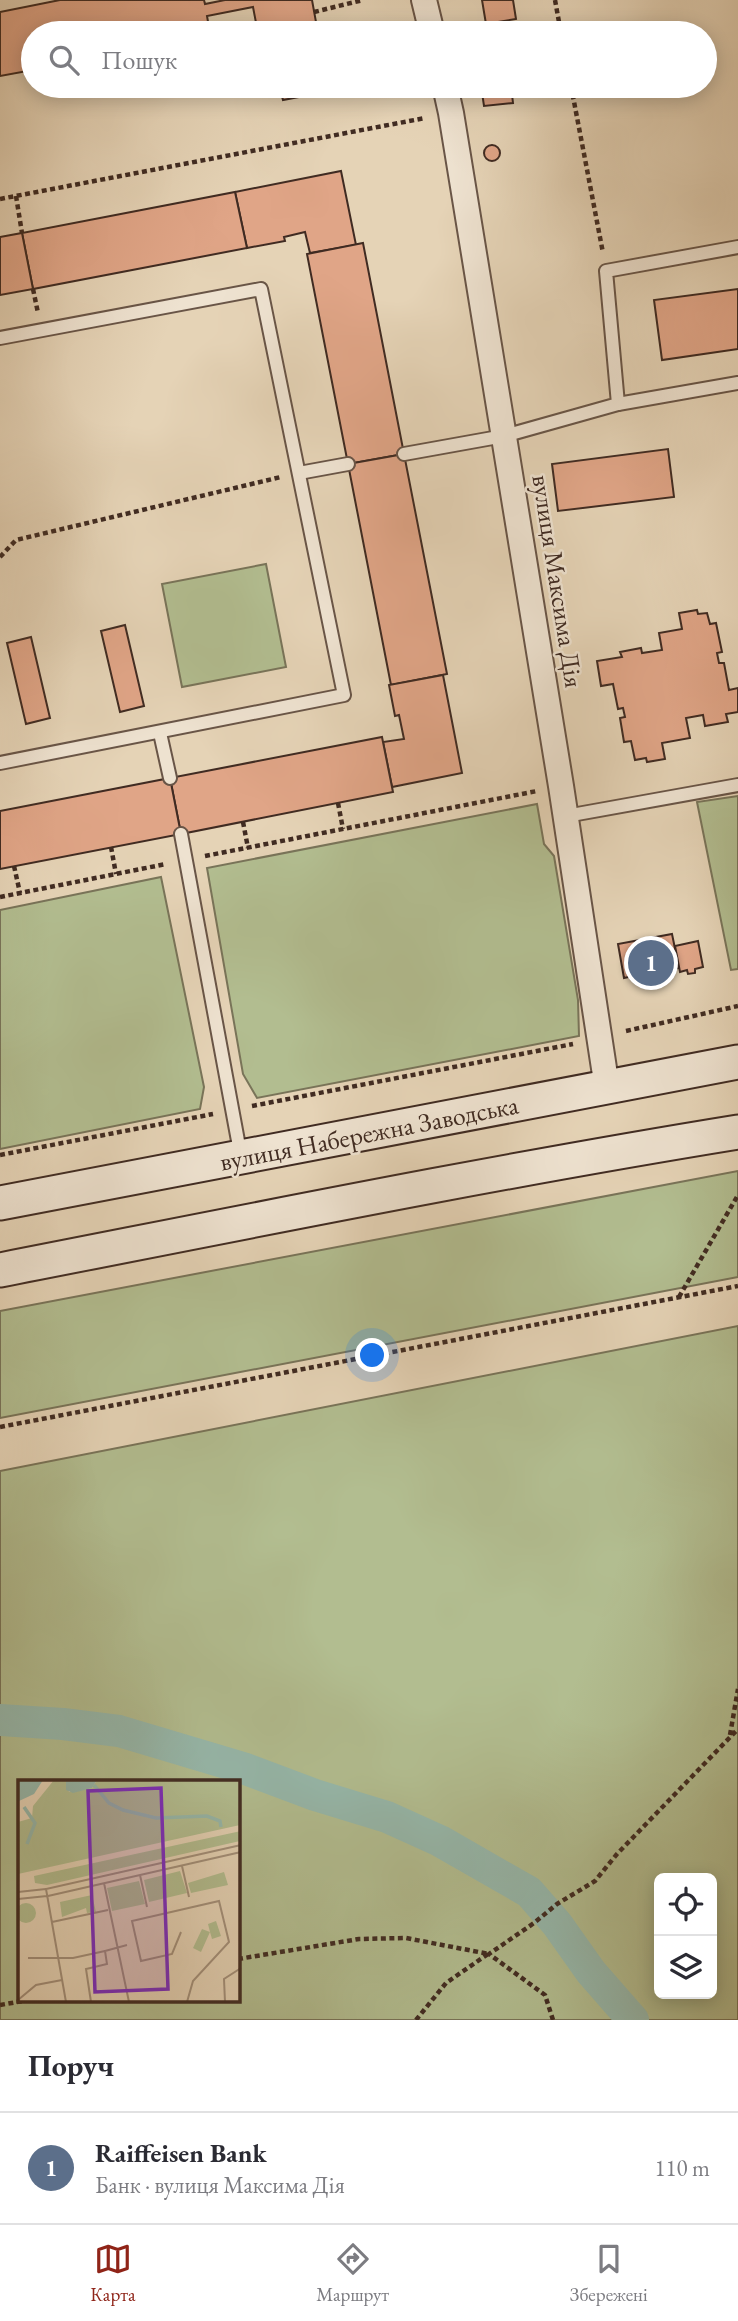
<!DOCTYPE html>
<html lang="uk">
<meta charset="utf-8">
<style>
:root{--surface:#fff;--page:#f7f7f7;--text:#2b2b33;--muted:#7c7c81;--line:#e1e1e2;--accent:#8f2418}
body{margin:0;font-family:"EB Garamond",serif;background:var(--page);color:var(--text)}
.controls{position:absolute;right:21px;bottom:21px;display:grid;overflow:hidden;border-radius:10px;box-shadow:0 4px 18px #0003}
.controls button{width:63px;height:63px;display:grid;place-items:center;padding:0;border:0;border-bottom:2px solid var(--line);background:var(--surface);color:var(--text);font:35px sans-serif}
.you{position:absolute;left:373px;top:1356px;width:24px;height:24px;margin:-18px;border:5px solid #fff;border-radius:50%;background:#1a73e8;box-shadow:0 0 0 10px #1a73e833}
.badge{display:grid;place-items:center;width:46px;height:46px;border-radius:50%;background:var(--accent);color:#fff;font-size:23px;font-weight:700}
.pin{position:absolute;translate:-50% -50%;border:4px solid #fff;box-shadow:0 2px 7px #0006}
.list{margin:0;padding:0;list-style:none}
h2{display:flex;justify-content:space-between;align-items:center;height:91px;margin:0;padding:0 28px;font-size:30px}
h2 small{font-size:23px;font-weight:400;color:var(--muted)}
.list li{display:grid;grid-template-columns:46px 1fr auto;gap:21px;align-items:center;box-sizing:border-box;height:112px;padding:0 28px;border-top:2px solid var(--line)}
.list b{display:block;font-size:26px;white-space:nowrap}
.list p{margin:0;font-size:23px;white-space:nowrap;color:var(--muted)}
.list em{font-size:23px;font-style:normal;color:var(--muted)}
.icon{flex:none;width:38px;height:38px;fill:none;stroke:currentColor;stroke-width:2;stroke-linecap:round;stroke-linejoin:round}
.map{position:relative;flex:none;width:738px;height:2020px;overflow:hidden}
.search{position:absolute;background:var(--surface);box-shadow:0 4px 18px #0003;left:21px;right:21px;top:21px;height:77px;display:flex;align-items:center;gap:18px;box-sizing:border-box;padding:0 24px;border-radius:38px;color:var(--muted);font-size:26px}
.sheet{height:203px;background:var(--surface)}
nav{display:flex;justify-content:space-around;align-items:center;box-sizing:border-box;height:98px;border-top:2px solid var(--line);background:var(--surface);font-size:19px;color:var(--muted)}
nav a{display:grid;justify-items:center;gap:4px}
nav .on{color:var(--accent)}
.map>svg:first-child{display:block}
.green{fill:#b2bd90;stroke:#797459;stroke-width:2;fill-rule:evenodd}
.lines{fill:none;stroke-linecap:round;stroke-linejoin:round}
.canal{stroke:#96b8ab;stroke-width:32}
.building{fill:#e0a587;stroke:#402b22;stroke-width:2}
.lane-casing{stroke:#695547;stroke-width:16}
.street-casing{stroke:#695547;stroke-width:28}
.secondary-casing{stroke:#402b22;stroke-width:37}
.path{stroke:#402b22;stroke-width:4.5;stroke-dasharray:5 3.5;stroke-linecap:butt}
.lane{stroke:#eee2d0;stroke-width:12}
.street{stroke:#eee2d0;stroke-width:24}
.secondary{stroke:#eee2d0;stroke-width:33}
.labels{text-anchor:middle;stroke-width:5;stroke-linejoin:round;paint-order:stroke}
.street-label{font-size:26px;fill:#402b22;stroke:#eee2d0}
.inset-river{fill:none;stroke:#96b8ab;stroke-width:3.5}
.inset-road{fill:none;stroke:#a3907b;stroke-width:2}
.view{fill:#7b2cbf;fill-opacity:0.15;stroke:#7b2cbf;stroke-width:3.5}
.inset-edge{fill:none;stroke:#402b22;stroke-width:3.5}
</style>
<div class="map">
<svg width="738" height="2020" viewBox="0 0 738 2020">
<rect width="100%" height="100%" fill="#e5d3b6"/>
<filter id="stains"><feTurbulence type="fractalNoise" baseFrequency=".00286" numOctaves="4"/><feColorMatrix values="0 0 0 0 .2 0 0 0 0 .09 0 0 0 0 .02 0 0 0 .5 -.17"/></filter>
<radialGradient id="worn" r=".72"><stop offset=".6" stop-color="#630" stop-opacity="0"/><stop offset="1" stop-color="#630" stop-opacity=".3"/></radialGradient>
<!-- green -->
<g class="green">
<polygon points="266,564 286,667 182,687 162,584"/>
<polygon points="738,796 738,969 731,970 697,802"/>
<polygon points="537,804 544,844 554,856 578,1000 579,1036 257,1098 243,1074 207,868"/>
<polygon points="161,877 204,1087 200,1109 0,1149 0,910"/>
<polygon points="738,1171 738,1277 0,1418 0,1311"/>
<path d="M738,1326V2020H0V1471ZM19,1782H238V2001H19ZM659,1878H712V1994H659Z"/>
</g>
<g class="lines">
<!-- canal -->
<polyline class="canal" points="0,1720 63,1724 119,1731 243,1768 315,1795 387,1817 440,1841 529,1892 557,1924 591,1972 633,2020"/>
</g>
<!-- building -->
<g class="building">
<polygon points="60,0 204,0 205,4 225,0 312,0 318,33 258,33 253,7 207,16 210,33 33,33 33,70 0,76 0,12"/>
<polygon points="482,0 513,0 516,19 486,24"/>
<polygon points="268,86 324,86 325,92 283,100 281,93 270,95"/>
<polygon points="481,86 511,86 513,103 484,106"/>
<circle cx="492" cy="153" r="8"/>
<polygon points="341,171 356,245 310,253 305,232 284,237 285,241 247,248 235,192"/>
<polygon points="235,192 247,248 33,289 22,233"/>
<polygon points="22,233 33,289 0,295 0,237"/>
<polygon points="363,243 404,454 348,464 307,254"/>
<polygon points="738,289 738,349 662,360 654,300"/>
<polygon points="668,449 674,497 558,511 552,464"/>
<polygon points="404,454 447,674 391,685 348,464"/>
<polygon points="697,610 698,614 707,613 710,624 716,623 722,652 717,653 719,663 724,663 729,690 738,688 738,712 726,714 728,722 705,726 703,715 686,718 690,738 662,743 665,759 647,762 646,758 635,760 631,741 624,742 620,718 625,717 623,708 618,709 613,684 601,686 597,661 622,657 620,652 641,648 642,653 662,650 659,633 682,629 679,613"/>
<polygon points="125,625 144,706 120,712 101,631"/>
<polygon points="31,637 50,718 26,724 7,643"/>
<polygon points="443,675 462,773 392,787 383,742 404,739 399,715 395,716 389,685"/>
<polygon points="382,737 393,792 181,834 170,778"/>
<polygon points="170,778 181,834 0,869 0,811"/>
<polygon points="672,934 679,968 660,971 662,979 647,982 646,973 624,978 618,944"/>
<polygon points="698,941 703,967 695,969 695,973 688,974 687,970 680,972 675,946"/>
</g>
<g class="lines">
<!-- lane casing -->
<g class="lane-casing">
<g id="lane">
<polyline points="0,338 261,289 344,695 0,763"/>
<polyline points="618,404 738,383"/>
<polyline points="404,454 504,436 618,404 606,271 738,247"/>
<polyline points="299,473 348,464"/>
<polyline points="160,733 170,778"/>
<polyline points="566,816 738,785"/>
<polyline points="181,834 241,1157"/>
</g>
</g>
<!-- street casing -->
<g class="street-casing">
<g id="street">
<polyline points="424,0 432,33"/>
<polyline points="445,86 451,113 561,786 607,1088"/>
</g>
</g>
<!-- secondary casing -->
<g class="secondary-casing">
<g id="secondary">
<polyline points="0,1203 738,1062"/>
<path d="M0,1270C246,1222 491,1172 738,1132"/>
</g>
</g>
<!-- path -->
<g class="path">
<polyline points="555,0 561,33"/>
<polyline points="314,12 363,0"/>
<polyline points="571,86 603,253"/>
<polyline points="16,196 22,233"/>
<polyline points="0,199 425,118"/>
<polyline points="33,289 38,313"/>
<polyline points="0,557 16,540 281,477"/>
<polyline points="338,803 343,829"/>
<polyline points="243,822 248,848"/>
<polyline points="111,847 116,874"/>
<polyline points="205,856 537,791"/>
<polyline points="14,866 20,893"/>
<polyline points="0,897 166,864"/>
<polyline points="626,1031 738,1006"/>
<polyline points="252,1106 573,1044"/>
<polyline points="0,1155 213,1114"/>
<polyline points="679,1297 738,1195"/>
<polyline points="0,1427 738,1286"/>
<polyline points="730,1735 738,1689"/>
<polyline points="238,1959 359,1939 406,1938 489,1954"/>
<polyline points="0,2005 23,2001"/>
<polyline points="416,2020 446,1983 488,1954"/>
<polyline points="553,2020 545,1995 489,1954 534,1923 557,1904 595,1881 617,1854 738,1729"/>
</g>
<!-- lane -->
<use href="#lane" class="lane"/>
<!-- street -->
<use href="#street" class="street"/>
<!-- secondary -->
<use href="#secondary" class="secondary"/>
</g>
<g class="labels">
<!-- street labels -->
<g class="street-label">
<text transform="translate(558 581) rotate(81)" y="9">вулиця Максима Дія</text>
<text transform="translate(369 1133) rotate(-11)" y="9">вулиця Набережна Заводська</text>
</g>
</g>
<!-- overview -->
<g transform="translate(18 1780)">
<rect width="222" height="222" fill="#e5d3b6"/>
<path d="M36,0H48L51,12L74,8L79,0H222V45L0,94V42L14,38L15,26ZM223,51L222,61L29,105L17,103L16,96ZM162,91L169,113L131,122L126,100ZM206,92L210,105L173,113L170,103ZM121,101L127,124L94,131L89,108ZM74,115L78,132L69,133L68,128L44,137L42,122ZM-2 133a10 10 0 1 1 20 0a10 10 0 1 1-20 0ZM198,141L203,156L194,159L192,152L183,172L175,168L184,149L192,152L190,144Z" fill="#b2bd90"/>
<path d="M0,0H25L16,14L1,21ZM48,0H79L74,8L55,13L48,10Z" fill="#96b8ab"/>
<path class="inset-river" d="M76,5L91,23L105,30L138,38L189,36L202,41L203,47M6,27L17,43L9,64"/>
<path class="inset-road" d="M164,86L171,117M122,95L129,127M86,103L111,222M0,112L28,109M30,116L223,72M0,119L29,116M34,142L90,130M163,152L154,174L123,181L114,141L201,121L211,162L175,201L169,222M10,178H55L87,171M0,220L18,205L44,200M48,222L28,109L223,65M73,222L68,189L89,184L87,171L109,165M207,222L206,199L223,188"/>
<path class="view" d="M143,8L150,209L77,212L70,11Z"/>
<rect width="222" height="222" class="inset-edge"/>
</g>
<rect width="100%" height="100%" filter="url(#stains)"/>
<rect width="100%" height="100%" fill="url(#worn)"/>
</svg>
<div class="controls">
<button><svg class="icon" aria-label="locate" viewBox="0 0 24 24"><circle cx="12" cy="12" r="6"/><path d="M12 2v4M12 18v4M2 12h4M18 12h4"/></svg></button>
<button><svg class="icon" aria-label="layers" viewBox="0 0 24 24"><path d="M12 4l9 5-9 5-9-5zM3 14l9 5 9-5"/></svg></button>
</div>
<div class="you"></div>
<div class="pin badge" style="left:651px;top:963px;background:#5c6f8a">1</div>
<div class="search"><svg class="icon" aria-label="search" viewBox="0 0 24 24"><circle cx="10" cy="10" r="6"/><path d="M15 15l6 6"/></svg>Пошук</div>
</div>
<section class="sheet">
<h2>Поруч<small></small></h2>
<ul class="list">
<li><span class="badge" style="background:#5c6f8a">1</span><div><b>Raiffeisen Bank</b><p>Банк · вулиця Максима Дія</p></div><em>110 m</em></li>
</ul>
</section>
<nav>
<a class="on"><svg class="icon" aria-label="map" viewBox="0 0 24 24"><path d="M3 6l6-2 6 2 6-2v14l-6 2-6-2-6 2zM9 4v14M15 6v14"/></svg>Карта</a>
<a><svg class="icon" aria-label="directions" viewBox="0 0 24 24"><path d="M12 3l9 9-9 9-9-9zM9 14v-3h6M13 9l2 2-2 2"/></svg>Маршрут</a>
<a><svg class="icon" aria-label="saved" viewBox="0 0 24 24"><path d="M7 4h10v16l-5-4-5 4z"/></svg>Збережені</a>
</nav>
